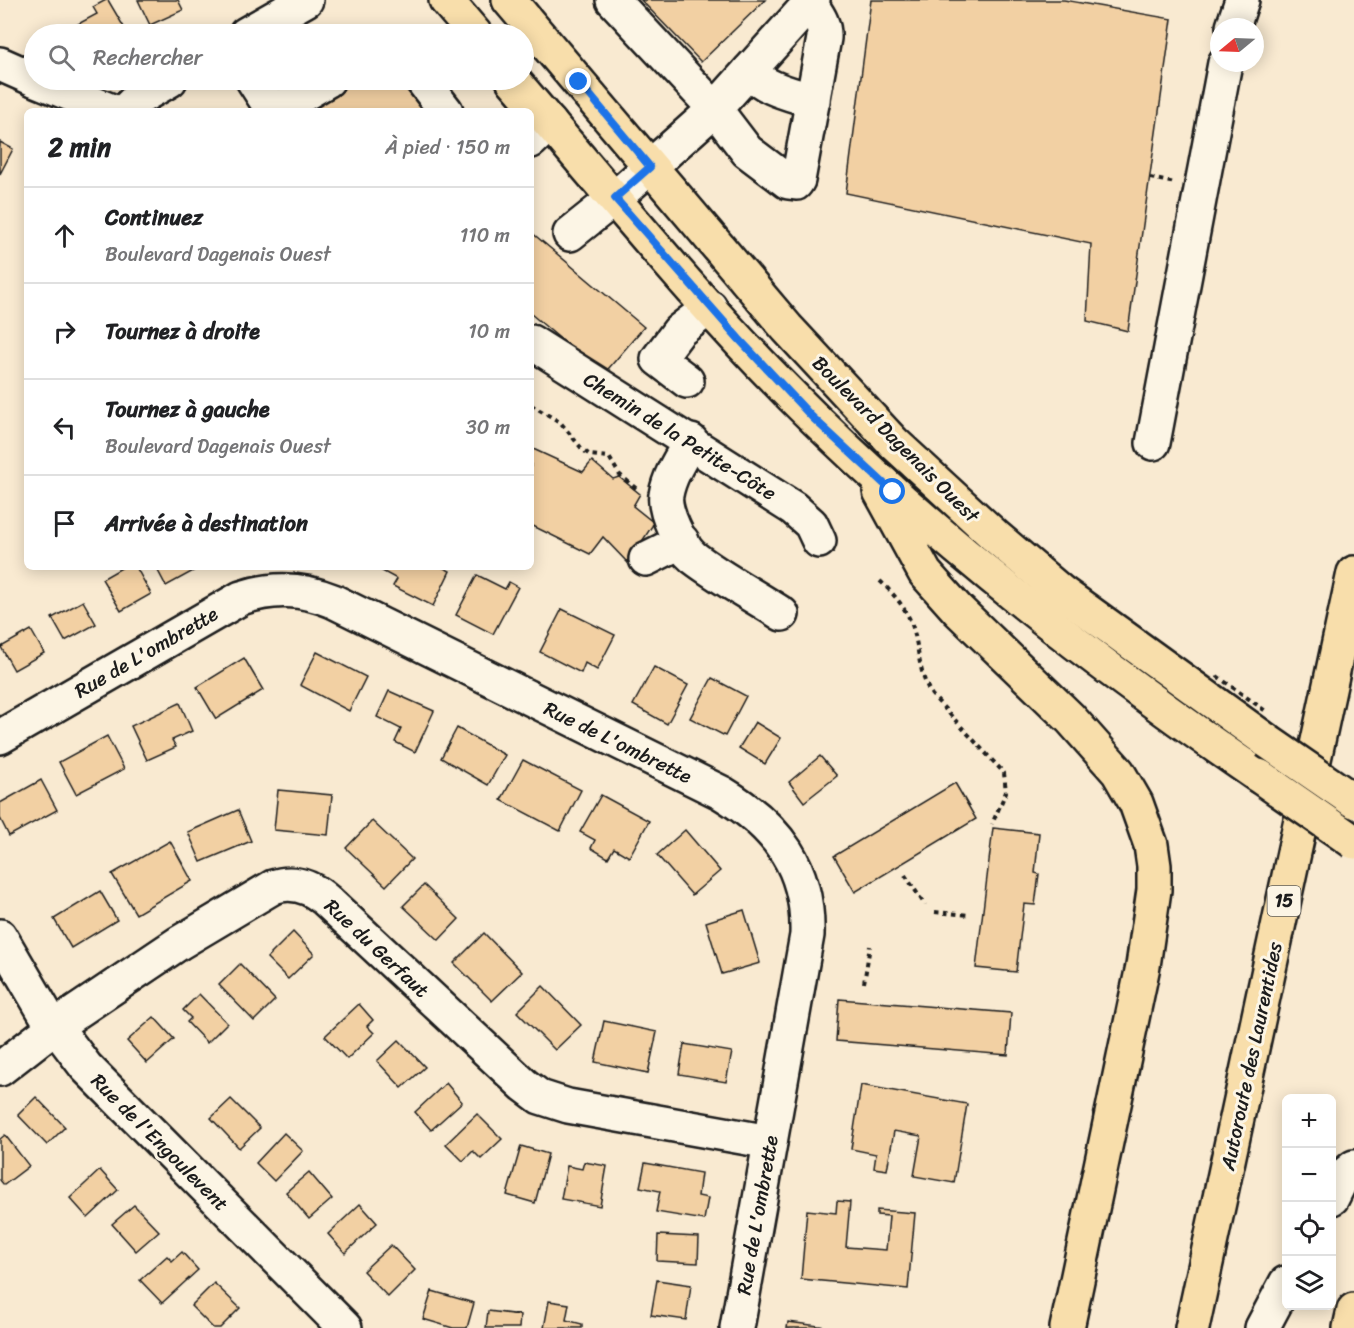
<!DOCTYPE html>
<html lang="fr">
<meta charset="utf-8">
<style>
:root{--surface:#fff;--page:#f2f2f2;--text:#202124;--muted:#757577;--line:#e0e0e0}
body{margin:0;font-family:Sriracha,sans-serif;background:var(--page);color:var(--text)}
.controls{position:absolute;right:18px;bottom:18px;display:grid;overflow:hidden;border-radius:9px;box-shadow:0 3px 15px #0003}
.controls button{width:54px;height:54px;display:grid;place-items:center;padding:0;border:0;border-bottom:2px solid var(--line);background:var(--surface);color:var(--text);font:30px sans-serif}
.compass{position:absolute;left:1210px;top:18px;width:54px;height:54px;border-radius:50%;background:var(--surface);box-shadow:0 3px 15px #0003;rotate:251deg}
.stop{position:absolute;width:18px;height:18px;margin:-14px;border:4px solid #1a73e8;border-radius:50%;background:#fff}
.stop.end{background:#1a73e8;border-color:#fff;box-shadow:0 2px 6px #0008}
.list{margin:0;padding:0;list-style:none}
h2{display:flex;justify-content:space-between;align-items:center;height:78px;margin:0;padding:0 24px;font-size:26px}
h2 small{font-size:20px;font-weight:400;color:var(--muted)}
.list li{display:grid;grid-template-columns:39px 1fr auto;gap:18px;align-items:center;box-sizing:border-box;height:96px;padding:0 24px;border-top:2px solid var(--line)}
.list b{display:block;font-size:22px;white-space:nowrap}
.list p{margin:0;font-size:20px;white-space:nowrap;color:var(--muted)}
.list em{font-size:20px;font-style:normal;color:var(--muted)}
.icon{flex:none;width:33px;height:33px;fill:none;stroke:currentColor;stroke-width:2;stroke-linecap:round;stroke-linejoin:round}
.map{position:relative;flex:none;width:1354px;height:1328px;overflow:hidden}
.search{position:absolute;background:var(--surface);box-shadow:0 3px 15px #0003;left:24px;top:24px;width:510px;height:66px;display:flex;align-items:center;gap:15px;box-sizing:border-box;padding:0 21px;border-radius:33px;color:var(--muted);font-size:22px}
.panel{position:absolute;background:var(--surface);box-shadow:0 3px 15px #0003;left:24px;top:108px;width:510px;height:462px;border-radius:9px}
.map>svg:first-child{display:block}
.building{fill:#f2d0a3;stroke:#1c1c1c;stroke-width:1.5}
.lines{fill:none;stroke-linecap:round;stroke-linejoin:round}
.minor-casing{stroke:#1c1c1c;stroke-width:38}
.major-casing{stroke:#1c1c1c;stroke-width:38}
.highway-casing{stroke:#1c1c1c;stroke-width:38}
.path{stroke:#1c1c1c;stroke-width:4;stroke-dasharray:4.5 4.5;stroke-linecap:butt}
.minor{stroke:#fcf5e5;stroke-width:33}
.major{stroke:#f8deab;stroke-width:33}
.highway{stroke:#f8deab;stroke-width:33}
.major-bridge-casing{stroke:#1c1c1c;stroke-width:38;stroke-linecap:butt}
.path-bridge{stroke:#1c1c1c;stroke-width:4;stroke-dasharray:4.5 4.5;stroke-linecap:butt}
.major-bridge{stroke:#f8deab;stroke-width:33}
.route{stroke:#1a73e8;stroke-width:8}
.labels{text-anchor:middle;stroke-width:6;stroke-linejoin:round;paint-order:stroke}
.shield{fill:#fcf5e5;stroke:#5f5d58;stroke-width:1.5}
.shield-label{font-size:18px;font-weight:bold;fill:#1c1c1c}
.street-label{font-size:20px;fill:#1c1c1c;stroke:#fcf5e5}
</style>
<div class="map">
<svg width="1354" height="1328" viewBox="0 0 1354 1328">
<rect width="100%" height="100%" fill="#f9ead1"/>
<filter id="ink" filterUnits="userSpaceOnUse"><feTurbulence type="fractalNoise" baseFrequency=".0167" numOctaves="2"/><feDisplacementMap in="SourceGraphic" scale="12" xChannelSelector="R" yChannelSelector="G"/><feConvolveMatrix kernelMatrix="1 2 1 2 8 2 1 2 1" color-interpolation-filters="sRGB"/></filter>
<g filter="url(#ink)">
<!-- building -->
<g class="building">
<polygon points="106,0 108,0 128,34 70,34 67,30 97,14 93,7"/>
<polygon points="138,0 178,0 183,10 150,25"/>
<polygon points="641,0 765,0 701,62"/>
<polygon points="871,0 1064,0 1172,19 1128,331 1087,321 1091,244 846,193"/>
<polygon points="354,80 406,80 425,111 303,111"/>
<polygon points="0,142 13,149 0,174"/>
<polygon points="531,232 644,327 603,375 531,314"/>
<polygon points="531,448 583,472 592,461 613,479 619,477 640,494 633,506 654,523 628,563 603,537 590,554 531,525"/>
<polygon points="123,567 136,567 151,594 121,611 102,579"/>
<polygon points="156,567 196,567 197,569 166,586"/>
<polygon points="384,567 442,567 450,571 433,606 393,586 397,579 382,571"/>
<polygon points="477,575 505,589 509,582 518,587 493,634 456,615"/>
<polygon points="83,601 96,624 65,641 52,618"/>
<polygon points="562,609 615,635 597,670 585,663 581,673 540,652"/>
<polygon points="31,630 44,653 14,670 1,647"/>
<polygon points="317,652 366,677 349,711 300,685"/>
<polygon points="244,658 263,690 216,719 197,687"/>
<polygon points="654,667 688,685 667,724 633,705"/>
<polygon points="712,678 746,696 725,736 690,718"/>
<polygon points="389,691 434,711 415,752 395,742 401,729 377,717"/>
<polygon points="180,703 192,731 172,740 176,747 147,760 131,726"/>
<polygon points="755,722 781,738 765,764 739,748"/>
<polygon points="457,728 505,755 488,785 441,758"/>
<polygon points="107,736 124,769 76,794 59,762"/>
<polygon points="820,756 837,776 804,802 789,782"/>
<polygon points="523,760 581,790 560,831 501,800"/>
<polygon points="41,780 57,810 9,836 0,818 0,803"/>
<polygon points="955,783 976,819 855,892 834,856"/>
<polygon points="278,790 332,795 328,835 274,830"/>
<polygon points="601,795 649,821 629,857 614,848 608,858 591,848 595,840 580,832"/>
<polygon points="238,810 251,841 201,862 188,832"/>
<polygon points="372,821 412,859 386,886 346,848"/>
<polygon points="993,828 1039,833 1035,873 1039,874 1035,905 1024,904 1016,972 976,968"/>
<polygon points="685,830 720,871 692,895 657,855"/>
<polygon points="170,841 192,881 136,914 112,874"/>
<polygon points="424,885 459,919 439,940 403,906"/>
<polygon points="100,891 117,920 71,948 54,919"/>
<polygon points="744,910 760,963 722,974 706,922"/>
<polygon points="293,932 314,954 288,979 267,958"/>
<polygon points="484,933 522,972 492,1001 454,963"/>
<polygon points="240,964 275,1000 254,1021 219,985"/>
<polygon points="543,986 581,1025 555,1050 517,1012"/>
<polygon points="199,994 227,1023 207,1043 187,1022 191,1018 183,1010"/>
<polygon points="839,999 1011,1013 1008,1055 836,1041"/>
<polygon points="359,1004 373,1020 367,1026 374,1033 347,1059 325,1036"/>
<polygon points="154,1017 174,1039 147,1063 127,1041"/>
<polygon points="604,1021 657,1032 648,1073 595,1062"/>
<polygon points="399,1040 425,1067 402,1088 377,1061"/>
<polygon points="684,1044 732,1052 726,1082 679,1074"/>
<polygon points="446,1083 462,1102 431,1130 415,1112"/>
<polygon points="861,1085 967,1104 954,1183 914,1176 921,1136 894,1131 887,1170 874,1168 876,1154 851,1149"/>
<polygon points="36,1097 65,1127 47,1145 18,1115"/>
<polygon points="231,1099 260,1128 239,1148 211,1118"/>
<polygon points="477,1114 502,1139 481,1159 473,1151 463,1161 446,1144"/>
<polygon points="284,1133 303,1151 274,1181 256,1163"/>
<polygon points="5,1135 29,1166 4,1185 0,1180 0,1139"/>
<polygon points="521,1146 548,1154 535,1203 507,1195"/>
<polygon points="584,1162 607,1166 600,1206 561,1199 567,1166 582,1169"/>
<polygon points="645,1163 701,1173 698,1196 708,1198 704,1220 656,1212 660,1191 640,1187"/>
<polygon points="100,1170 118,1190 88,1218 70,1198"/>
<polygon points="309,1172 332,1199 309,1219 286,1192"/>
<polygon points="837,1201 850,1202 846,1247 886,1250 889,1216 877,1215 877,1210 915,1213 908,1289 801,1279 807,1210 836,1213"/>
<polygon points="360,1204 377,1223 345,1253 328,1234"/>
<polygon points="134,1205 159,1231 136,1251 112,1224"/>
<polygon points="658,1235 699,1237 698,1263 657,1261"/>
<polygon points="391,1245 415,1270 388,1297 363,1271"/>
<polygon points="182,1252 198,1270 162,1303 140,1280 167,1256 172,1261"/>
<polygon points="657,1280 691,1285 686,1320 651,1315"/>
<polygon points="214,1283 240,1308 220,1328 213,1328 191,1306"/>
<polygon points="432,1291 474,1303 467,1328 453,1328 423,1319"/>
<polygon points="549,1301 569,1304 566,1320 582,1324 582,1328 544,1328"/>
<polygon points="488,1311 520,1315 519,1328 486,1328"/>
<polygon points="788,1322 834,1328 787,1328"/>
</g>
<g class="lines">
<!-- minor casing -->
<g class="minor-casing">
<g id="minor">
<path d="M808,0C816,13 825,22 824,38L798,180L796,183L788,182L747,151L715,109L810,3L813,0"/>
<polyline points="1233,27 1242,0"/>
<polyline points="246,34 306,0"/>
<polyline points="0,64 34,79"/>
<path d="M749,71C766,89 789,93 813,101"/>
<polyline points="36,80 112,111"/>
<polyline points="253,80 273,111"/>
<polyline points="422,80 446,111"/>
<polyline points="125,111 137,99 170,80"/>
<polyline points="275,111 328,80"/>
<polyline points="531,141 550,123"/>
<polyline points="570,234 615,198 715,109 613,0"/>
<polyline points="531,342 793,508 811,524 819,541"/>
<polyline points="687,381 658,359 679,331 710,307"/>
<path d="M691,441C681,458 669,476 666,495C663,511 681,547 693,557C720,578 753,595 782,614"/>
<polyline points="1153,443 1225,63"/>
<polyline points="646,559 682,541"/>
<path d="M0,737L241,598C273,587 302,588 333,601L722,793C778,827 809,868 807,935L737,1328"/>
<polyline points="0,936 45,1013 86,1067 345,1328"/>
<path d="M0,1069L54,1027L179,943L273,887C293,880 311,887 326,900L524,1085L540,1097L568,1106L770,1142"/>
<polyline points="1332,1198 1343,1176 1354,1167"/>
<polyline points="1262,1328 1286,1283"/>
</g>
</g>
<!-- major casing -->
<g class="major-casing">
<g id="major">
<polyline points="446,0 475,34"/>
<polyline points="509,0 787,328 894,443 995,536 1061,592 1267,741"/>
<path d="M513,80C611,194 706,313 814,418C951,552 1102,668 1259,776"/>
<polyline points="880,491 925,573 958,610 1070,718 1118,772 1136,803 1151,845 1154,866 1154,890 1143,966 1067,1328"/>
</g>
</g>
<!-- highway casing -->
<g class="highway-casing">
<g id="highway">
<polyline points="1192,1328 1354,573"/>
<polyline points="1350,1328 1354,1310"/>
</g>
</g>
<!-- path -->
<g class="path">
<polyline points="1150,178 1175,183"/>
<polyline points="531,405 560,422 583,450 590,455 609,457 619,474 639,491"/>
<path d="M880,581C893,593 904,606 911,622C920,646 917,672 932,695L1004,773L1006,792L992,824"/>
<polyline points="905,875 925,905"/>
<polyline points="935,912 970,915"/>
<polyline points="864,983 870,946"/>
</g>
<!-- minor -->
<use href="#minor" class="minor"/>
<!-- major -->
<use href="#major" class="major"/>
<!-- highway -->
<use href="#highway" class="highway"/>
<!-- major-bridge casing -->
<g class="major-bridge-casing">
<g id="major-bridge">
<polyline points="1267,741 1354,801"/>
<polyline points="1259,776 1354,842"/>
</g>
</g>
<!-- path-bridge -->
<polyline class="path-bridge" points="1217,676 1267,712"/>
<!-- major-bridge -->
<use href="#major-bridge" class="major-bridge"/>
</g>
</g>
<g class="lines" filter="url(#ink)">
<!-- route -->
<polyline class="route" points="579,82 650,167 615,198 739,339 812,417 893,492"/>
</g>
<g class="labels">
<!-- shield labels -->
<rect class="shield" x="1267.5" y="886" width="33" height="30" rx="4.5"/>
<g class="shield-label">
<text x="1284" y="907">15</text>
</g>
<!-- street labels -->
<g class="street-label">
<text transform="translate(680 436) rotate(32)" y="7">Chemin de la Petite-Côte</text>
<text transform="translate(896 439) rotate(45)" y="7">Boulevard Dagenais Ouest</text>
<text transform="translate(146 652) rotate(-30)" y="7">Rue de L'ombrette</text>
<text transform="translate(618 742) rotate(26)" y="7">Rue de L'ombrette</text>
<text transform="translate(377 948) rotate(43)" y="7">Rue du Gerfaut</text>
<text transform="translate(1251 1056) rotate(-78)" y="7">Autoroute des Laurentides</text>
<text transform="translate(160 1142) rotate(45)" y="7">Rue de l'Engoulevent</text>
<text transform="translate(757 1215) rotate(-80)" y="7">Rue de L'ombrette</text>
</g>
</g>
</svg>
<div class="controls">
<button>+</button>
<button>−</button>
<button><svg class="icon" aria-label="locate" viewBox="0 0 24 24"><circle cx="12" cy="12" r="6"/><path d="M12 2v4M12 18v4M2 12h4M18 12h4"/></svg></button>
<button><svg class="icon" aria-label="layers" viewBox="0 0 24 24"><path d="M12 4l9 5-9 5-9-5zM3 14l9 5 9-5"/></svg></button>
</div>
<svg class="compass" viewBox="-18 -18 36 36"><path d="M0-13l5 13h-10z" fill="#e53935"/><path d="M0 13l5-13h-10z" fill="#757577"/></svg>
<div class="stop" style="left:893px;top:492px"></div>
<div class="stop end" style="left:579px;top:82px"></div>
<div class="search"><svg class="icon" aria-label="search" viewBox="0 0 24 24"><circle cx="10" cy="10" r="6"/><path d="M15 15l6 6"/></svg>Rechercher</div>
<section class="panel">
<h2>2 min<small>À pied · 150 m</small></h2>
<ul class="list">
<li><svg class="icon" aria-label="ahead" viewBox="0 0 24 24"><path d="M12 20V5M6 11l6-6 6 6"/></svg><div><b>Continuez</b><p>Boulevard Dagenais Ouest</p></div><em>110 m</em></li>
<li><svg class="icon" aria-label="right" viewBox="0 0 24 24"><path d="M7 20v-9h11M14 6l5 5-5 5"/></svg><div><b>Tournez à droite</b></div><em>10 m</em></li>
<li><svg class="icon" aria-label="left" viewBox="0 0 24 24"><path d="M17 20v-9H6M10 6l-5 5 5 5"/></svg><div><b>Tournez à gauche</b><p>Boulevard Dagenais Ouest</p></div><em>30 m</em></li>
<li><svg class="icon" aria-label="arrive" viewBox="0 0 24 24"><path d="M6 21V4h12l-3 4 3 4H6"/></svg><div><b>Arrivée à destination</b></div></li>
</ul>
</section>
</div>
